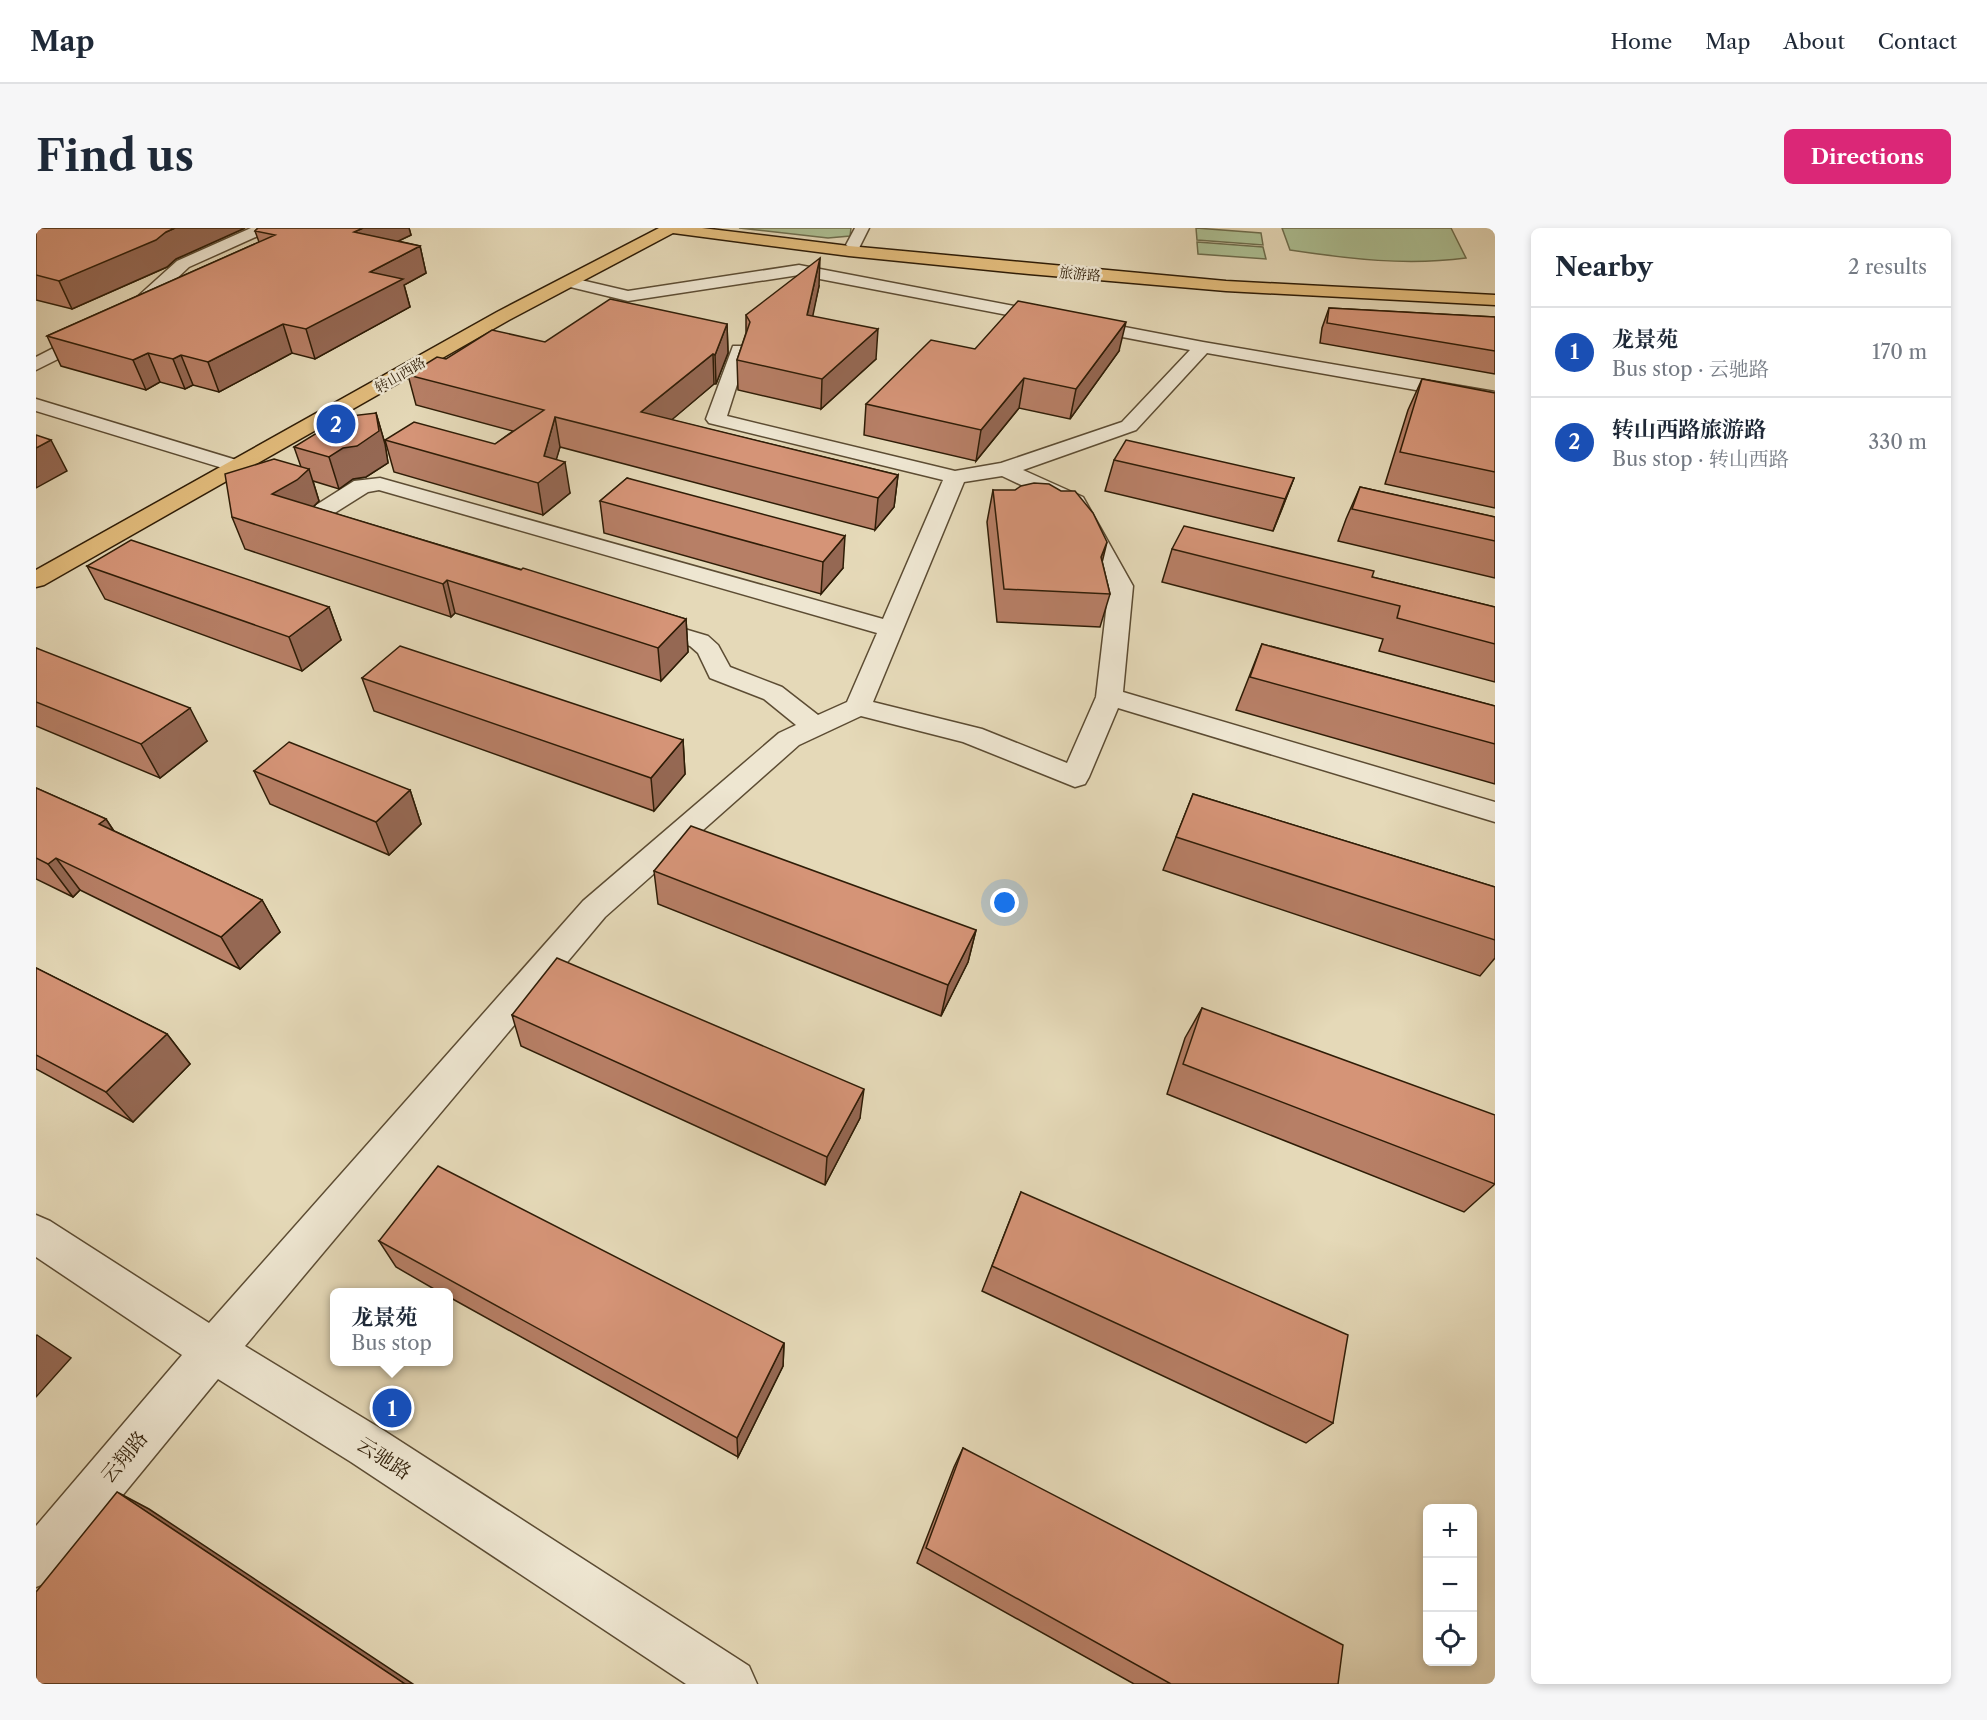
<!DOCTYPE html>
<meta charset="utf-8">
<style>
:root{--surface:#fff;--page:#f6f6f7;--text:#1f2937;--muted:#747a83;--line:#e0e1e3;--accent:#db2777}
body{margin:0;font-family:"Libre Caslon Text","Noto Serif SC",serif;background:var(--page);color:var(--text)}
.controls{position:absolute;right:18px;bottom:18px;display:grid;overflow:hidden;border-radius:9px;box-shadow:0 3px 9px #0003}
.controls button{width:54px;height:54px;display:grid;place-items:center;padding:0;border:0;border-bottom:2px solid var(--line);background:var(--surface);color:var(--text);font:30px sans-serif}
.you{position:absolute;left:969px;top:675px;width:21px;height:21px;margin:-15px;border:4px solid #fff;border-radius:50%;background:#1a73e8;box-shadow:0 0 0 9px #1a73e833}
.badge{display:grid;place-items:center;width:39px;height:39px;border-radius:50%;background:var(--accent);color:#fff;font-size:20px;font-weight:700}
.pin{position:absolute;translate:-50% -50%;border:3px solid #fff;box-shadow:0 2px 6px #0006}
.popup{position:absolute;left:294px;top:1060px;width:123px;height:78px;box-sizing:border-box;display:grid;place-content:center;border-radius:9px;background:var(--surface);filter:drop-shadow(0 2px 4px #0005);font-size:20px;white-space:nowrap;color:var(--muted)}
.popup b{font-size:22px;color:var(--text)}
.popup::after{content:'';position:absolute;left:50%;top:100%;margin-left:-12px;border:12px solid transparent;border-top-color:var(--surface)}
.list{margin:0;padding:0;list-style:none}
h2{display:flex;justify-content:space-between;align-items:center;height:78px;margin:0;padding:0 24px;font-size:26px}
h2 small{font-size:20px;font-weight:400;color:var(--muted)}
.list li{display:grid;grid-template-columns:39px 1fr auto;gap:18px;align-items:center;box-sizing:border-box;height:90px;padding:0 24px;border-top:2px solid var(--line)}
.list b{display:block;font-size:22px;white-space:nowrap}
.list p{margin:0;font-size:20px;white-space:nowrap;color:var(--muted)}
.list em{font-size:20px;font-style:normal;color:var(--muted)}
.icon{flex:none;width:33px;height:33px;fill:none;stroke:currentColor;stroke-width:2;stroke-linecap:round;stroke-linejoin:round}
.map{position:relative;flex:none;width:1459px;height:1456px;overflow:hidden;border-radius:9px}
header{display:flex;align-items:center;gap:36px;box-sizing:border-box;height:84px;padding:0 30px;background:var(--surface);border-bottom:2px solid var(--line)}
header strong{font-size:28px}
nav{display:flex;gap:33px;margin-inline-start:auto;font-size:21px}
.intro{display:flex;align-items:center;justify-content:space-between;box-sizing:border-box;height:144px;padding:0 36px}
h1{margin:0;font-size:42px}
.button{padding:15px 27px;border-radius:9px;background:var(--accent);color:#fff;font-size:21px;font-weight:700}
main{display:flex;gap:36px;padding:0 36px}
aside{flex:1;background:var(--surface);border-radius:9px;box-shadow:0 3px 9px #0003}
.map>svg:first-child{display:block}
.green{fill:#adc094;stroke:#6e6e4e;stroke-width:1.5}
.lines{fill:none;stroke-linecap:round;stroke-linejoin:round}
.minor-casing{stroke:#5c4c33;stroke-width:3}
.major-casing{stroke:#2f1d07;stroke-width:3}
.minor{fill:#eee6d1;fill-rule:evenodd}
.major{fill:#e2bc7c;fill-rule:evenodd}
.wall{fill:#b77f66;stroke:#2f1d07;stroke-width:1.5}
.shaded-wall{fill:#956853;stroke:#2f1d07;stroke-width:1.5}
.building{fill:#d59477;stroke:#2f1d07;stroke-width:1.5}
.labels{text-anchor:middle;stroke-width:5;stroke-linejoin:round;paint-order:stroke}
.far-street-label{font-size:14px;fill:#2f1d07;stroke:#eee6d1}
.near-street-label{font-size:20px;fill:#2f1d07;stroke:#eee6d1}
</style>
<header>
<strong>Map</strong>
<nav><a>Home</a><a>Map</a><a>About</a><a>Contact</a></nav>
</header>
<div class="intro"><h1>Find us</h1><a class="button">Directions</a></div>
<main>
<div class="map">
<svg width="1459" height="1456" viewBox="0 0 1459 1456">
<rect width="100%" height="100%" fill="#e5d9b8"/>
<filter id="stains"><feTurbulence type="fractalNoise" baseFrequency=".00333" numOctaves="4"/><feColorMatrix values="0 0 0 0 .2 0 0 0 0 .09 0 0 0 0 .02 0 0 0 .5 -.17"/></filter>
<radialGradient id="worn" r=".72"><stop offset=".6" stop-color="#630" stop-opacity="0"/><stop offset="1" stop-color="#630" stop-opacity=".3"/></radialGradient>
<!-- green -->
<g class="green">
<polygon points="703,0 815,0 814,8 792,10"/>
<polygon points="1160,0 1225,5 1227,17 1161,12"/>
<path d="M1246,0H1415L1430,30C1370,38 1314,31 1254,22Z"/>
<polygon points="1161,14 1227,19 1230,31 1162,26"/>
</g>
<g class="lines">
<!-- minor casing -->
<g class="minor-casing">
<g id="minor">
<polygon points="215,0 235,0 233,3 153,39 92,96 0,142 0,129 80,88 141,33"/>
<polygon points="819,0 833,0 823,20 818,22 810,17"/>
<path d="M763,37L1167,114L1459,164V176L1171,125L1100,202L987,242L1047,269L1097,358L1087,464L1459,574V594L1082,480L1053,549L1049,556L1039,559L927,514L825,488L763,517L569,689L209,1118L347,1202L713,1438L721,1456H650L315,1234L182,1151L17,1352L0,1359V1298L146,1127L0,1029V987L14,993L173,1095L547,673L743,505L760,497L728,471L674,450L662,425L654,418L599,401L596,396L599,391L608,389L672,408L682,417L694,439L746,459L782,487L811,474L841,405L343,262L332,264L297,286L301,294L326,301L329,306L326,311L318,313L284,303L274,284L277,279L318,253L344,250L847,391L907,252L673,195L670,191L697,118H709L712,122L691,188L919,243L965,235L1086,194L1154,122L763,47L592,73L526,57L524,54L532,49L592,63ZM966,248L1030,278L1073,358L1060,469L1031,535L946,501L837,474L928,254Z"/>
<polygon points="0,171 240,244 244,248 240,252 233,254 226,252 0,183"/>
</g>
</g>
<!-- major casing -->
<g class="major-casing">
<polygon id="major" points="623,0 666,0 813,18 1190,53 1459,67 1459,77 1190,63 993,46 813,28 637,5 473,92 8,357 0,359 0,342 461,84"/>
</g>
<!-- minor -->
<use href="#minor" class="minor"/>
<!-- major -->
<use href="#major" class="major"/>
</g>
<!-- wall -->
<g class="wall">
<polygon points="0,0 209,0 140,31 131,39 36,81 0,72"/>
<polygon points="222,0 373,0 375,7 362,13 384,18 390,45 368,57 374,79 279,131 256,125 183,164 157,157 149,161 124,154 110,162 25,138 11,108 223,14 219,3"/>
<polygon points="783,58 776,88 840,131 785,181 702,162 701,132 710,105 710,87"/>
<polygon points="1293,80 1459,89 1459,146 1284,115 1286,100"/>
<polygon points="691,96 692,125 680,156 678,156 635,192 862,247 858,279 839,302 524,219 520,231 534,265 507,287 358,244 349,212 459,216 477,203 380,177 372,147 410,131 509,114"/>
<polygon points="939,121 1083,123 1034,191 983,180 940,233 828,207 830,176"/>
<polygon points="1386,151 1459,165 1459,280 1349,256 1372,182"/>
<polygon points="340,185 349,216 352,235 330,249 317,251 303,261 277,253 283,273 277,279 650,391 652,424 625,453 419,385 415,389 209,321 196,289 265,239 258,219"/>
<polygon points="1078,232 1258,250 1237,303 1069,263"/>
<polygon points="591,250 807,340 785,366 568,305 564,273"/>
<polygon points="1324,259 1459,289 1459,350 1302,313 1310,291"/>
<polygon points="957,262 1066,333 1074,366 1064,399 961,394 951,294"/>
<polygon points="1136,321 1336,349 1459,379 1459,454 1343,423 1347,411 1126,354"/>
<polygon points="51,338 293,379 305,412 266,443 69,371"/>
<polygon points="1226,416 1459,478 1459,556 1200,482"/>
<polygon points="0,420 171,513 124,550 0,498"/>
<polygon points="326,450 647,512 649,546 618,583 338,483"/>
<polygon points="218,543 374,562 385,596 353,627 234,576"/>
<polygon points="0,560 70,591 78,603 226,672 244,704 204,741 44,662 37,669 0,651"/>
<polygon points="1157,566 1459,659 1459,730 1444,748 1127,642"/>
<polygon points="618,643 940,702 932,734 905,788 622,676"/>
<polygon points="0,740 131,806 154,836 97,894 0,841"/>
<polygon points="1166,780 1459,956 1428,984 1131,866 1149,810"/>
<polygon points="476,787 824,890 789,957 485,818"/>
<polygon points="985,964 1297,1195 1270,1215 946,1063"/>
<polygon points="343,1013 748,1115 747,1138 702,1229 413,1069 413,1065 405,1065 360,1039"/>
<polygon points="927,1220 1302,1456 1098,1456 881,1335 918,1239"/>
</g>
<!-- shaded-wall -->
<g class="shaded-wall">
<polygon points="139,0 209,0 140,31 131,39 36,81 23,53"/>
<polygon points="327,0 373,0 375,7 325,31 318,4"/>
<polygon points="384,18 390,45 368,57 374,79 279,131 270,101 334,44"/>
<polygon points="784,30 783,58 771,116 771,87"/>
<polygon points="1090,94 1083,123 1034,191 1040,161"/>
<polygon points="247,96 256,125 183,164 172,134"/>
<polygon points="691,96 692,125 680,156 679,127"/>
<polygon points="842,101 840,131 785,181 786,151"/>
<polygon points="112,125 124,154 110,162 97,132"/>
<polygon points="677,126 678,156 612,212 605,184"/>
<polygon points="145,127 157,157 149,161 137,131"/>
<polygon points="988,150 983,180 940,233 945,202"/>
<polygon points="340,185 349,216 352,235 330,249 317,251 303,261 293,229"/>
<polygon points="519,189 524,219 517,243 529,234 534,265 507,287 502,255 508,228"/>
<polygon points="15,212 31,243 0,260 0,220"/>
<polygon points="273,241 283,273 272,284 236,266"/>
<polygon points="862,247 858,279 839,302 842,270"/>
<polygon points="1258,250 1246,281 1237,303 1249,271"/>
<polygon points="809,308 807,340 785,366 787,334"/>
<polygon points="1071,314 1063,347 1065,329"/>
<polygon points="411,352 419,385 415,389 407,356"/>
<polygon points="293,379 305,412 266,443 253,409"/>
<polygon points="650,391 652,424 625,453 622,420"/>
<polygon points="154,480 171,513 124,550 105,516"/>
<polygon points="647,512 649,546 618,583 615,550"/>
<polygon points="374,562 385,596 353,627 340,594"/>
<polygon points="70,591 91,624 63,596"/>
<polygon points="20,630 44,662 37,669 12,636"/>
<polygon points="226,672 244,704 204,741 185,709"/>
<polygon points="940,702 932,734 905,788 912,757"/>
<polygon points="131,806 154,836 97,894 70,864"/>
<polygon points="828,861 824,890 789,957 791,929"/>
<polygon points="1,1107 35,1130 0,1169 0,1108"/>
<polygon points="748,1115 747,1138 702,1229 701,1210"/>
<polygon points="81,1264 113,1281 377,1456 369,1456"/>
</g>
<!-- building -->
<g class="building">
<polygon points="0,0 139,0 130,4 120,12 23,53 0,47"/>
<polygon points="222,0 327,0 318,4 384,18 334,44 367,51 270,101 247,96 172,134 145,127 137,131 112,125 97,132 11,108 239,7 219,3"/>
<polygon points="784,30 771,87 842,101 786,151 701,132 714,94 710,87"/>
<polygon points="574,71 691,96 679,127 677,126 605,184 862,247 842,270 519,189 508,228 529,234 502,255 349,212 378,194 459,216 508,182 372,147 401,129 410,131 456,102 509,114"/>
<polygon points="982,73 1090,94 1040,161 988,150 945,202 830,176 895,112 939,121"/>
<polygon points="1293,80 1459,89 1459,123 1291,95"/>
<polygon points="1386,151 1459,165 1459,244 1364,224"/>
<polygon points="340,185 343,203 321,218 307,220 293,229 258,219 281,205 289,191"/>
<polygon points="0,207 15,212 0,220"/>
<polygon points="1090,212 1258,250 1249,271 1078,232"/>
<polygon points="238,231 273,241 261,252 236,266 485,342 487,340 650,391 622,420 411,352 407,356 196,289 189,246"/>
<polygon points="591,250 809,308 787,334 564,273"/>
<polygon points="998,255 1013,256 1025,263 1039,263 1057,285 1071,314 1065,329 1074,366 968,361 957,262 979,262 985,258"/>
<polygon points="1324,259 1459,289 1459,313 1316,281"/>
<polygon points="1148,298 1338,343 1336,349 1459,379 1459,416 1361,390 1364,378 1136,321"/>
<polygon points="95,312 293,379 253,409 51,338"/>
<polygon points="1226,416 1459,478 1459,516 1214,449"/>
<polygon points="364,418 647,512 615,550 326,450"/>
<polygon points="0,420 154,480 105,516 0,474"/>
<polygon points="253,514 374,562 340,594 218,543"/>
<polygon points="0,560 70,591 63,596 226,672 185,709 20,630 12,636 0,630"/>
<polygon points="1157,566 1459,659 1459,712 1140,609"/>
<polygon points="655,598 940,702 912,757 618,643"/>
<polygon points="521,730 828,861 791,929 476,787"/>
<polygon points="0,740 131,806 70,864 0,827"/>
<polygon points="1166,780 1459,887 1459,956 1147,836"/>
<polygon points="402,938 748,1115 701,1210 343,1013"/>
<polygon points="985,964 1312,1107 1297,1195 956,1038"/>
<polygon points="927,1220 1307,1417 1302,1456 1135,1456 890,1320"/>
<polygon points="81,1264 369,1456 0,1456 0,1364"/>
</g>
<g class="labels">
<!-- far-street labels -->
<g class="far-street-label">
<text transform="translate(1044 46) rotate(5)" y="5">旅游路</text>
<text transform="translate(364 147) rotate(-30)" y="5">转山西路</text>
</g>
<!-- near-street labels -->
<g class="near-street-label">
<text transform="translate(88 1229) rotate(-50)" y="7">云翔路</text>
<text transform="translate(348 1230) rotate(33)" y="7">云驰路</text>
</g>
</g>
<rect width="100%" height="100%" filter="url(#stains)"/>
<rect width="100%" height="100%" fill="url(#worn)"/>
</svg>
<div class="controls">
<button>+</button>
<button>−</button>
<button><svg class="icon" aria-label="locate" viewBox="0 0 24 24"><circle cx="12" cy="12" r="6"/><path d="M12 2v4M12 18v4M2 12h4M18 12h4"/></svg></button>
</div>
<div class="you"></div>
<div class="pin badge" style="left:356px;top:1180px;background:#1a4fb4">1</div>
<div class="popup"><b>龙景苑</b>Bus stop</div>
<div class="pin badge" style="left:300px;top:196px;background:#1a4fb4">2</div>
</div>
<aside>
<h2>Nearby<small>2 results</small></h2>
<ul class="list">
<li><span class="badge" style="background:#1a4fb4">1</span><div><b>龙景苑</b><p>Bus stop · 云驰路</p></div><em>170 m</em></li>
<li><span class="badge" style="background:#1a4fb4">2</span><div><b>转山西路旅游路</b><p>Bus stop · 转山西路</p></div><em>330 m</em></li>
</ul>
</aside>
</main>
